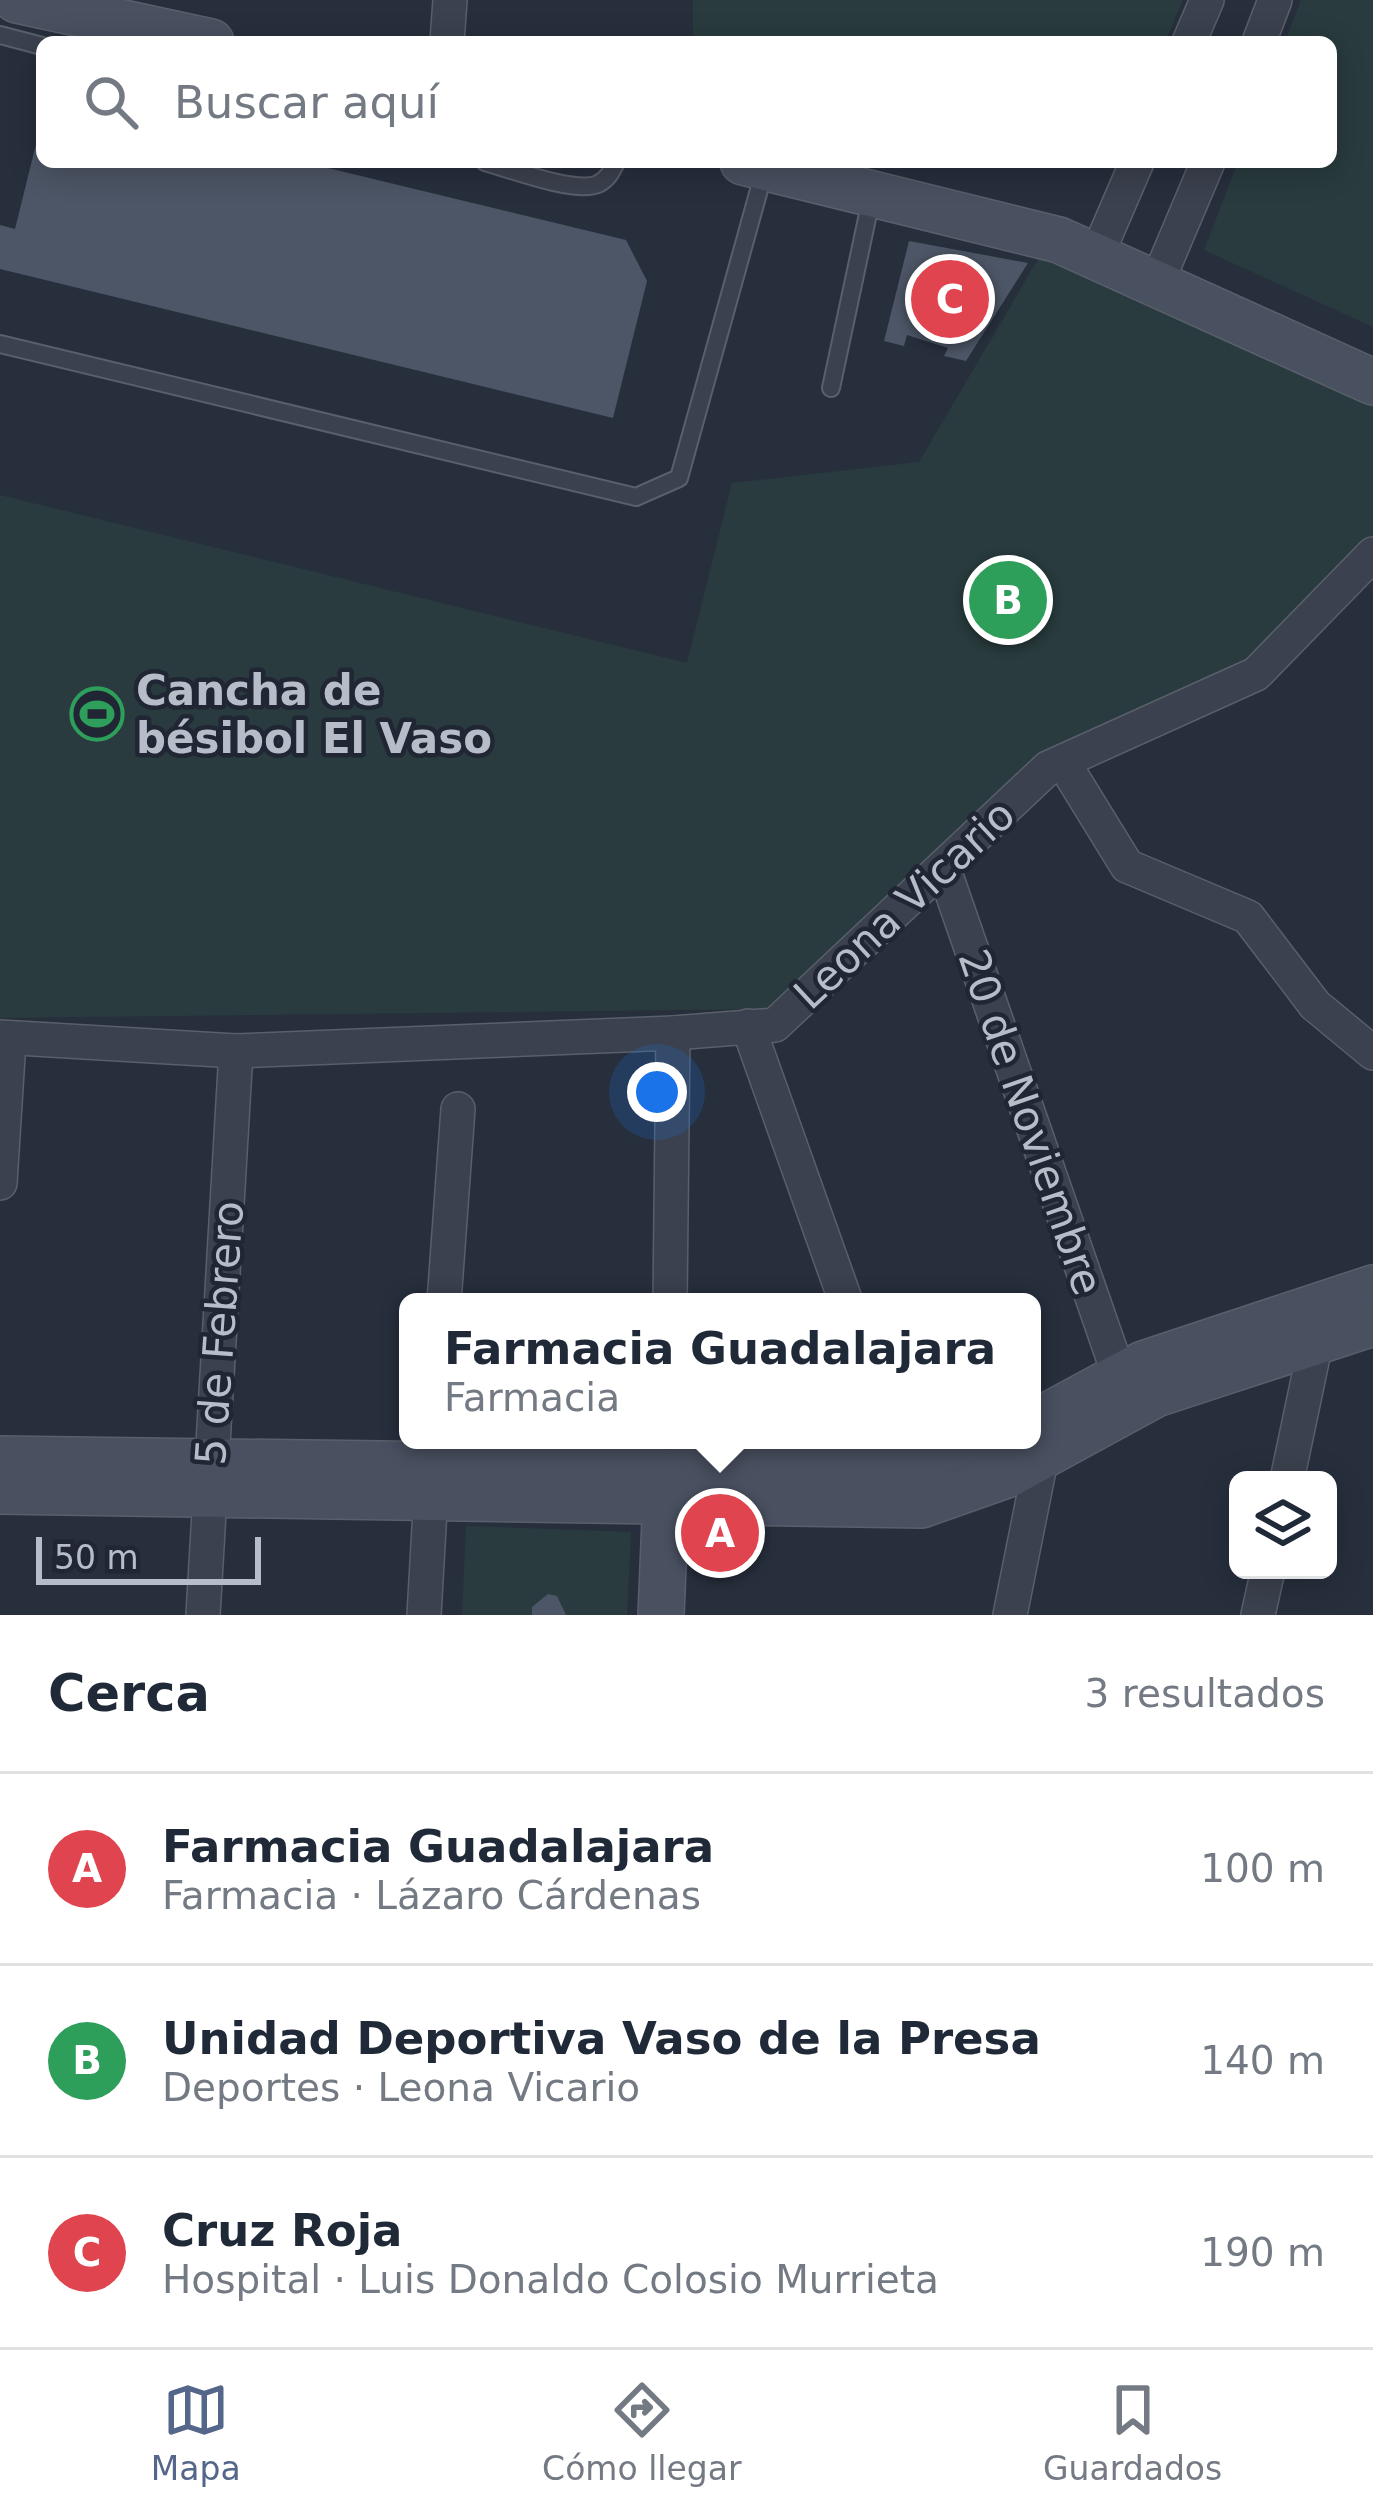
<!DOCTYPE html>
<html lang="es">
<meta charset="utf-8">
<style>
:root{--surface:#fff;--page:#f2f2f3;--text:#1f2937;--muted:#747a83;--line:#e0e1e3;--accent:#54678a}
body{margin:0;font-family:"DejaVu Sans",sans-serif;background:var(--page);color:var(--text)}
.controls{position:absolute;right:36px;bottom:36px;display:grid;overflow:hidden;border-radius:18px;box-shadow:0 6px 30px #0003}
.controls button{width:108px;height:108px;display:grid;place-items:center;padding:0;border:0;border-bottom:3px solid var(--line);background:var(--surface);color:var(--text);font:60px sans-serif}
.scale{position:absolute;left:36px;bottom:30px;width:225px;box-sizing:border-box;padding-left:12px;border:6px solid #b7bdc8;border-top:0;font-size:33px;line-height:42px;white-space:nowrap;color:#b7bdc8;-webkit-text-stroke:9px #202633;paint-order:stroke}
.you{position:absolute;left:657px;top:1092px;width:42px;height:42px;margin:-30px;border:9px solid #fff;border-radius:50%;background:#1a73e8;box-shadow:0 0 0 18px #1a73e833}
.badge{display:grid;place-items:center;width:78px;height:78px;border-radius:50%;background:var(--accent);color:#fff;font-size:39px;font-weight:700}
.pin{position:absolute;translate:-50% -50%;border:6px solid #fff;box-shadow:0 3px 12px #0006}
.popup{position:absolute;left:399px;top:1293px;width:642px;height:156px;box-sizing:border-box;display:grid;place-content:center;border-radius:18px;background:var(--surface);filter:drop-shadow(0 3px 9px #0005);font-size:39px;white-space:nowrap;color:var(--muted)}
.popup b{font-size:45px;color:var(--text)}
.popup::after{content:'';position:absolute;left:50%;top:100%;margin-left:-24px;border:24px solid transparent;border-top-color:var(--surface)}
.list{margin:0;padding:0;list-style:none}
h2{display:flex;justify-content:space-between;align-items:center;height:156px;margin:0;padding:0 48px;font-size:51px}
h2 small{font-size:39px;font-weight:400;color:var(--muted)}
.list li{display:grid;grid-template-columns:78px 1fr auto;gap:36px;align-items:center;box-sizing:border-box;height:192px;padding:0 48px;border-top:3px solid var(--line)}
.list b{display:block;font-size:45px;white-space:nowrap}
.list p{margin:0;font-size:39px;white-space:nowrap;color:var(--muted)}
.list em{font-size:39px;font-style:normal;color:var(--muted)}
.icon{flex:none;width:66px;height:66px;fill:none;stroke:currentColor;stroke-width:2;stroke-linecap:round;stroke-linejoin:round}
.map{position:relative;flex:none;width:1373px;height:1615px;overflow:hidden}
.search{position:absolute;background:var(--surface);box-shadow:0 6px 30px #0003;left:36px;right:36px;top:36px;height:132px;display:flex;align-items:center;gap:30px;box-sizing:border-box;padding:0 42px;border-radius:18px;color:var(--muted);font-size:45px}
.sheet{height:732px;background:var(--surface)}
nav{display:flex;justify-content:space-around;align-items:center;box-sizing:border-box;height:168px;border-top:3px solid var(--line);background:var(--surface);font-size:33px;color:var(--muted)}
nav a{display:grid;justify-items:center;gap:6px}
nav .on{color:var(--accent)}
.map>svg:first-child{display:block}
.green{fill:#293b3e}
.building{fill:#4d5666}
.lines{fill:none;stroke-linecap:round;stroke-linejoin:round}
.lane-casing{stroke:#595f6b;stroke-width:20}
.street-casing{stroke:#595f6b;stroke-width:36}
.secondary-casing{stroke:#595f6b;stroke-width:48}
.lane{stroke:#3b414e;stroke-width:16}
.street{stroke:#3b414e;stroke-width:33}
.secondary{stroke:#495060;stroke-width:45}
.labels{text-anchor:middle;stroke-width:9;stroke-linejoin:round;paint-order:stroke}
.poi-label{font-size:42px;font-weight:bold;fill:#b7bdc8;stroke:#202633;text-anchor:start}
.street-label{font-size:42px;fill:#b7bdc8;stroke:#202633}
</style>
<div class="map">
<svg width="1373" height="1615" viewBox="0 0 1373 1615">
<rect width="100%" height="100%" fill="#272f3d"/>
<!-- green -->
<g class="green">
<polygon points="693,0 1183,0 1165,42 693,42"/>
<polygon points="1301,0 1373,0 1373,327 1204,250 1238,162 1331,162 1331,42 1285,42"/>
<polygon points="1047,244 1373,392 1373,536 1252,663 1056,755 773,1009 0,1018 0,495 687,663 732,483 919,462"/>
<polygon points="466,1526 631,1532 627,1615 462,1615"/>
</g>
<!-- building -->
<g class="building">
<polygon points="40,128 42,162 303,162 626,240 647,281 613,418 0,269 0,225 15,229"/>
<polygon points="909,241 1028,263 966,361 944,356 948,348 907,335 904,346 884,341"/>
<polygon points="548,1594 557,1596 566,1615 532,1615 532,1607"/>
</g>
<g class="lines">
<!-- lane casing -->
<g class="lane-casing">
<g id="lane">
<polyline points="0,35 42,46"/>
<path d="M485,162C510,169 576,194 598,184C608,179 612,171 616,162"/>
<polyline points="0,344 636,497 679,478 764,172"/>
<polyline points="831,388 872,195"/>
</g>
</g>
<!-- street casing -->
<g class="street-casing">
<g id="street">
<polyline points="447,42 450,0"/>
<polyline points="1189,42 1207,0"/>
<polyline points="1259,42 1275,0"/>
<polyline points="1096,257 1137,162"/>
<polyline points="1156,285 1208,162"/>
<polyline points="1063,762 1127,866 1248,917 1315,1005 1373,1053"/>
<polyline points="943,867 1127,1398"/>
<polyline points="748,1026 846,1302"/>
<polyline points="0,1037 236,1051 673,1033 775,1025 1048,768 1256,674 1373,554"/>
<polyline points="0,1183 9,1040"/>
<polyline points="444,1302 458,1109"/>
<polyline points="670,1302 673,1033"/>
<polyline points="1287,1480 1320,1323"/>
<polyline points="203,1615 236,1051"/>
<polyline points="424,1615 434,1440"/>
<polyline points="1010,1615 1045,1440"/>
<polyline points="1258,1615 1268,1570"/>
</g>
</g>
<!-- secondary casing -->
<g class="secondary-casing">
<g id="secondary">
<polyline points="17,0 211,42"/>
<polyline points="743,162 1059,240 1373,382"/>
<polyline points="1032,1424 1143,1364 1373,1288"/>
<polyline points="0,1459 905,1471 1003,1440"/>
<polyline points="0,1491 921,1505 1009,1474 1156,1394 1373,1323"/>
<polyline points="661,1615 667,1472"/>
</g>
</g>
<!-- lane -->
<use href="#lane" class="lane"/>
<!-- street -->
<use href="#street" class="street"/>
<!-- secondary -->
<use href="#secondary" class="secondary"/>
</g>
<!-- icons -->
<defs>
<g id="stadium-ring" transform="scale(2.7)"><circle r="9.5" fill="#202633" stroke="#2e9e5b" stroke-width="1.5"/><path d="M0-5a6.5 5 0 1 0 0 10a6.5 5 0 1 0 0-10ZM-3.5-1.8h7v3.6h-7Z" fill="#2e9e5b"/></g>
</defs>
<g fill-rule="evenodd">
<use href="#stadium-ring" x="97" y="714"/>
</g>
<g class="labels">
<!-- poi labels -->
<g class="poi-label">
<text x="136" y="705">Cancha de<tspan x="136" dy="48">bésibol El Vaso</tspan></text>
</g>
<!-- street labels -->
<g class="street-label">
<text transform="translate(904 904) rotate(-43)" y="15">Leona Vicario</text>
<text transform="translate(1031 1122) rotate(71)" y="15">20 de Noviembre</text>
<text transform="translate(219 1333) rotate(-86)" y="15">5 de Febrero</text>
</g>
</g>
</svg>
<div class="controls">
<button><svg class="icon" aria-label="layers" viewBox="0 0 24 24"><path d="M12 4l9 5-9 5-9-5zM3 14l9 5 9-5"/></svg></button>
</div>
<div class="scale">50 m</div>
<div class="you"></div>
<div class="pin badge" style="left:720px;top:1533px;background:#e0444e">A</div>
<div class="popup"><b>Farmacia Guadalajara</b>Farmacia</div>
<div class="pin badge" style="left:1008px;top:600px;background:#2e9e5b">B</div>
<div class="pin badge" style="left:950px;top:299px;background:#e0444e">C</div>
<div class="search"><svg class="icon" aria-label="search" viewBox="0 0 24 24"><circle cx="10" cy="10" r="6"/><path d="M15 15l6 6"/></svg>Buscar aquí</div>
</div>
<section class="sheet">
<h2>Cerca<small>3 resultados</small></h2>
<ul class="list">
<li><span class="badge" style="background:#e0444e">A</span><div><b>Farmacia Guadalajara</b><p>Farmacia · Lázaro Cárdenas</p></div><em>100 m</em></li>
<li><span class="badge" style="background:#2e9e5b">B</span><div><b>Unidad Deportiva Vaso de la Presa</b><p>Deportes · Leona Vicario</p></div><em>140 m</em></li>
<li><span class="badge" style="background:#e0444e">C</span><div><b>Cruz Roja</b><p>Hospital · Luis Donaldo Colosio Murrieta</p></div><em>190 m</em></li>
</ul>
</section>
<nav>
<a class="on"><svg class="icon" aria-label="map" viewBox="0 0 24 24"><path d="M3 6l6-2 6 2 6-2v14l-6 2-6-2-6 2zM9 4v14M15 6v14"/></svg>Mapa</a>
<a><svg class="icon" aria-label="directions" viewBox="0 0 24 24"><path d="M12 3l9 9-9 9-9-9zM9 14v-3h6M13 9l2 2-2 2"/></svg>Cómo llegar</a>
<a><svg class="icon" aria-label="saved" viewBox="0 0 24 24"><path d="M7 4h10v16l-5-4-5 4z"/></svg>Guardados</a>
</nav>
